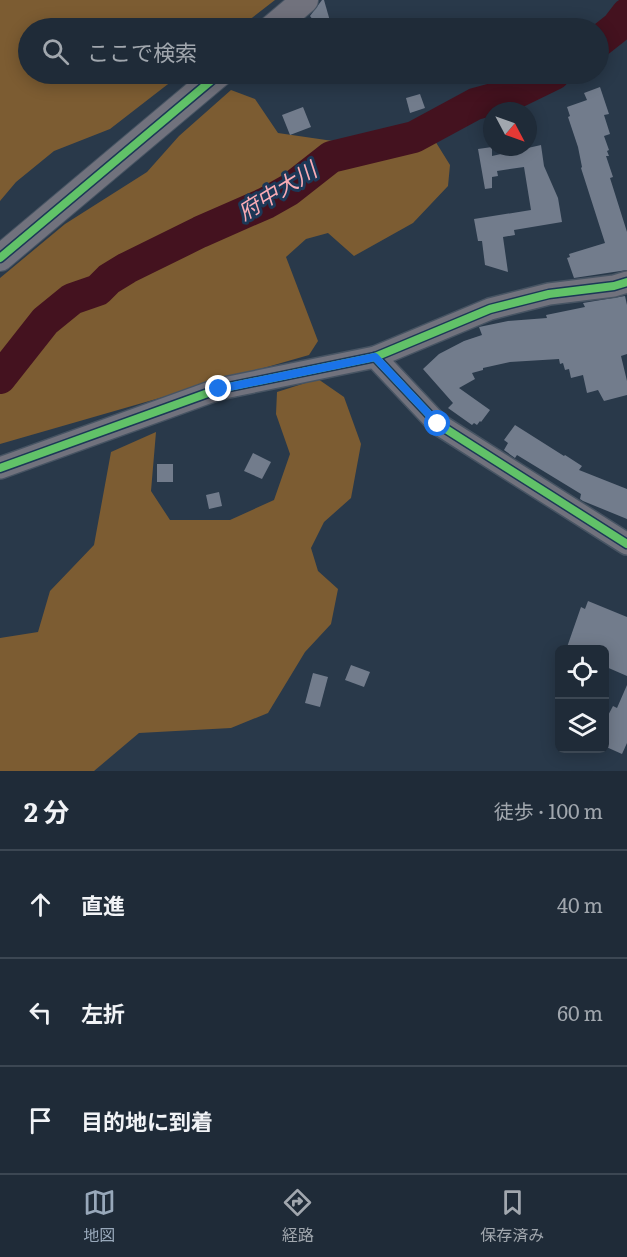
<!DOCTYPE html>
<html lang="ja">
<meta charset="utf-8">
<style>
:root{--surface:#1f2b38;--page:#273340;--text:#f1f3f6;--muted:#a1a7ae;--line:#3c4753;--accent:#98a8ba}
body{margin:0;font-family:Literata,"Noto Sans JP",serif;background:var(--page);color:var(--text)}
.controls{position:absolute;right:18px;bottom:18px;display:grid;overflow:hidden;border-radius:9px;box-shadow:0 3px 15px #0003}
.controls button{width:54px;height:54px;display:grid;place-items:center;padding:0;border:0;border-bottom:2px solid var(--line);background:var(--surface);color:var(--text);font:30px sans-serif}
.compass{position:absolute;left:483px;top:102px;width:54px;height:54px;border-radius:50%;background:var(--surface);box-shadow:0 3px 15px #0003;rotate:131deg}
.stop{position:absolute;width:18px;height:18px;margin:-14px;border:4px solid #1a73e8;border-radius:50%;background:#fff}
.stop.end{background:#1a73e8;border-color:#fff;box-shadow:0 2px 6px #0008}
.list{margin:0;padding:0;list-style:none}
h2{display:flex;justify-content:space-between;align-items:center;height:78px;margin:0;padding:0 24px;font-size:26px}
h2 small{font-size:20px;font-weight:400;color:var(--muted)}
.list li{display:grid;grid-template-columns:39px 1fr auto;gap:18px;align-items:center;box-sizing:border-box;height:108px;padding:0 24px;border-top:2px solid var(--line)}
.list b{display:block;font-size:22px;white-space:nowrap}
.list em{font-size:20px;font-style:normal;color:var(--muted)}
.icon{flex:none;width:33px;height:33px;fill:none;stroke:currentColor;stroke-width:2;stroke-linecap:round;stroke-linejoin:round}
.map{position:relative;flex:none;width:627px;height:771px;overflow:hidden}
.search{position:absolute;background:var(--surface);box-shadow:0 3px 15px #0003;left:18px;right:18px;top:18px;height:66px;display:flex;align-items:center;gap:15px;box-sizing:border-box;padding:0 21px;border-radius:33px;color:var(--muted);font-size:22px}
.sheet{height:402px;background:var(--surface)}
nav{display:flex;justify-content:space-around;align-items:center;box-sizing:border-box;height:84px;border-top:2px solid var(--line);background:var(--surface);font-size:16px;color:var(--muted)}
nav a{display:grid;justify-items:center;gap:3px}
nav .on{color:var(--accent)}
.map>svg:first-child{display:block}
.forest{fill:#7c5c32}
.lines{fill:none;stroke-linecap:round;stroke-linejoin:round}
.river{stroke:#44121f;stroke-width:32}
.building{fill:#727c8c}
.minor-casing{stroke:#475463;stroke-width:24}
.tertiary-casing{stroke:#475463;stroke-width:28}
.minor{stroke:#71727d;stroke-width:21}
.tertiary{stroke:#71727d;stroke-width:26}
.cycleway-casing{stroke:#1c3857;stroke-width:11}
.cycleway{stroke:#61c268;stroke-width:8}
.route{stroke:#1a73e8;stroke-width:8}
.labels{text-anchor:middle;stroke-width:6;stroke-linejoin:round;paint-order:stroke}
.water-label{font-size:22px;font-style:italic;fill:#faacb5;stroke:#1c3857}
</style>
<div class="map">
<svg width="627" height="771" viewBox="0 0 627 771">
<rect width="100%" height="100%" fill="#29394a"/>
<!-- forest -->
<g class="forest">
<polygon points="0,0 275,0 239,28 28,28 28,74 181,74 110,129 54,151 16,182 0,201"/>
<polygon points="231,90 255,99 278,133 333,141 382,135 432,136 450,165 448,186 413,223 354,256 328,233 306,239 286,257 318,341 309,355 0,444 0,278 65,224 147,172 179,136"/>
<polygon points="318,379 344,397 361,444 351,498 324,522 311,548 318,571 338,589 331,624 305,652 268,713 231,728 139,733 94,771 0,771 0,638 38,632 50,591 94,545 111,452 156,432 151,491 170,520 230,520 274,500 290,454 276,414 277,392"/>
</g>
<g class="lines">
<!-- river -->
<g class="river">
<polyline points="598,42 617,27 627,14"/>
<polyline points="0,378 45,321 72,299 98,290 109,279 127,268 200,232 266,203 289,190 331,157 414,137 475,104 515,93 554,74"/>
</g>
</g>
<!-- building -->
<g class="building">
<polygon points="322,0 324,0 332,28 319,28 310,16"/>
<polygon points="600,87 609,114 604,115 610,134 604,136 609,150 607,151 609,156 606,156 613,177 610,178 627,232 627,270 574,278 567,258 570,257 569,254 605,243 581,168 582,167 578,147 568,117 570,116 567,107 587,100 584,93"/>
<polygon points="420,94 425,108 410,113 406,98"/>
<polygon points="303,107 311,127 290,135 282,115"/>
<polygon points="541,145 544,166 558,198 562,222 514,230 515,235 503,237 508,272 485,265 482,241 478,241 474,219 531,210 524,167 497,171 498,176 492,177 492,188 485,189 478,149 492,147 492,156"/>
<polygon points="625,296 627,305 627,354 621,356 627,381 627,395 604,401 598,390 587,393 583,375 571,378 569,369 565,370 563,363 560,364 559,359 510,362 483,368 483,370 472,373 475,379 459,388 490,410 481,422 480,421 477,425 474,423 472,425 448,408 453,403 423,369 439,354 464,341 482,335 479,327 508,321 547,318 546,315 585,307 583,303"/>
<polygon points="515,425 564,456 565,455 582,466 579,470 627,489 627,519 583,501 580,499 581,494 517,455 515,458 504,450 508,443 504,440"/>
<polygon points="253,453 271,462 262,479 244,471"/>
<rect x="157" y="464" width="16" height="18"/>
<polygon points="219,492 222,506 209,509 206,495"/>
<polygon points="588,601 627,617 627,676 604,666 604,650 566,650 581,607 585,609"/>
<polygon points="351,665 370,672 364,687 345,680"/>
<polygon points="313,673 328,677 320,707 305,703"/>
<polygon points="627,685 627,743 622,754 604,746 604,723 613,706 617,708"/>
</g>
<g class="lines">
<!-- minor casing -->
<g class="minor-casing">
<g id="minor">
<polyline points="375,357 438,424 627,544"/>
<polyline points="0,468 219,389 375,357 490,309 549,294 614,286 627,282"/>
</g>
</g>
<!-- tertiary casing -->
<g class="tertiary-casing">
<g id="tertiary">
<polyline points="272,28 305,0"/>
<polyline points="0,258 219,74"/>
</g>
</g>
<!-- minor -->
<use href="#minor" class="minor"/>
<!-- tertiary -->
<use href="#tertiary" class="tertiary"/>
<!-- cycleway casing -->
<g class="cycleway-casing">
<g id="cycleway">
<polyline points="0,258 219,74"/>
<polyline points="375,357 438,424 627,544"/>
<polyline points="0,468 219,389 375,357 490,309 549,294 614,286 627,282"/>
</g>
</g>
<!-- cycleway -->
<use href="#cycleway" class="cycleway"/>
</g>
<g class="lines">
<!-- route -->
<polyline class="route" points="219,389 375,357 438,424"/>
</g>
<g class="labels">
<!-- water labels -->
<g class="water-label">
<text transform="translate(277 191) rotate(-32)" y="8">府中大川</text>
</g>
</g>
</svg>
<div class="controls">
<button><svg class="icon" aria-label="locate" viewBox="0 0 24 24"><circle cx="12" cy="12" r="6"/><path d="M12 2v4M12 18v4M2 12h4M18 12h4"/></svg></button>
<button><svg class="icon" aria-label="layers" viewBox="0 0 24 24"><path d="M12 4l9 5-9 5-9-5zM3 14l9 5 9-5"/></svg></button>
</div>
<svg class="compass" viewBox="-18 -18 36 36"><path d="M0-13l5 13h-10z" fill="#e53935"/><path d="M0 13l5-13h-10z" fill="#a1a7ae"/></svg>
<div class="stop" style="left:438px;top:424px"></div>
<div class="stop end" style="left:219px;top:389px"></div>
<div class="search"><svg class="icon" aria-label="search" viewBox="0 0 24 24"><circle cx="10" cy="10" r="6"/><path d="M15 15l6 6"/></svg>ここで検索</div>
</div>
<section class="sheet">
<h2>2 分<small>徒歩 · 100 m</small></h2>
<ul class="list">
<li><svg class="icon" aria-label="ahead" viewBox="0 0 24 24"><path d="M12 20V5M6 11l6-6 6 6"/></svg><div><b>直進</b></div><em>40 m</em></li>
<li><svg class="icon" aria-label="left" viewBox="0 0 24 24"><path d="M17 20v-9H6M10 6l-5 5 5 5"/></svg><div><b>左折</b></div><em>60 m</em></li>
<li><svg class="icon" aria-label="arrive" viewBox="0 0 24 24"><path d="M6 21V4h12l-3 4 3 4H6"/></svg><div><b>目的地に到着</b></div></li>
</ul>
</section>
<nav>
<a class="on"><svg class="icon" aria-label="map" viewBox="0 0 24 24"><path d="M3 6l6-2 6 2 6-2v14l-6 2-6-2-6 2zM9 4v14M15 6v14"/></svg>地図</a>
<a><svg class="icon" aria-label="directions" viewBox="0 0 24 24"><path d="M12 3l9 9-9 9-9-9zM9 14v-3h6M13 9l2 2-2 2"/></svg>経路</a>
<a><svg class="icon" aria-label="saved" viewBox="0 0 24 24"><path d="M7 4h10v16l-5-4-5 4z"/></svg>保存済み</a>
</nav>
